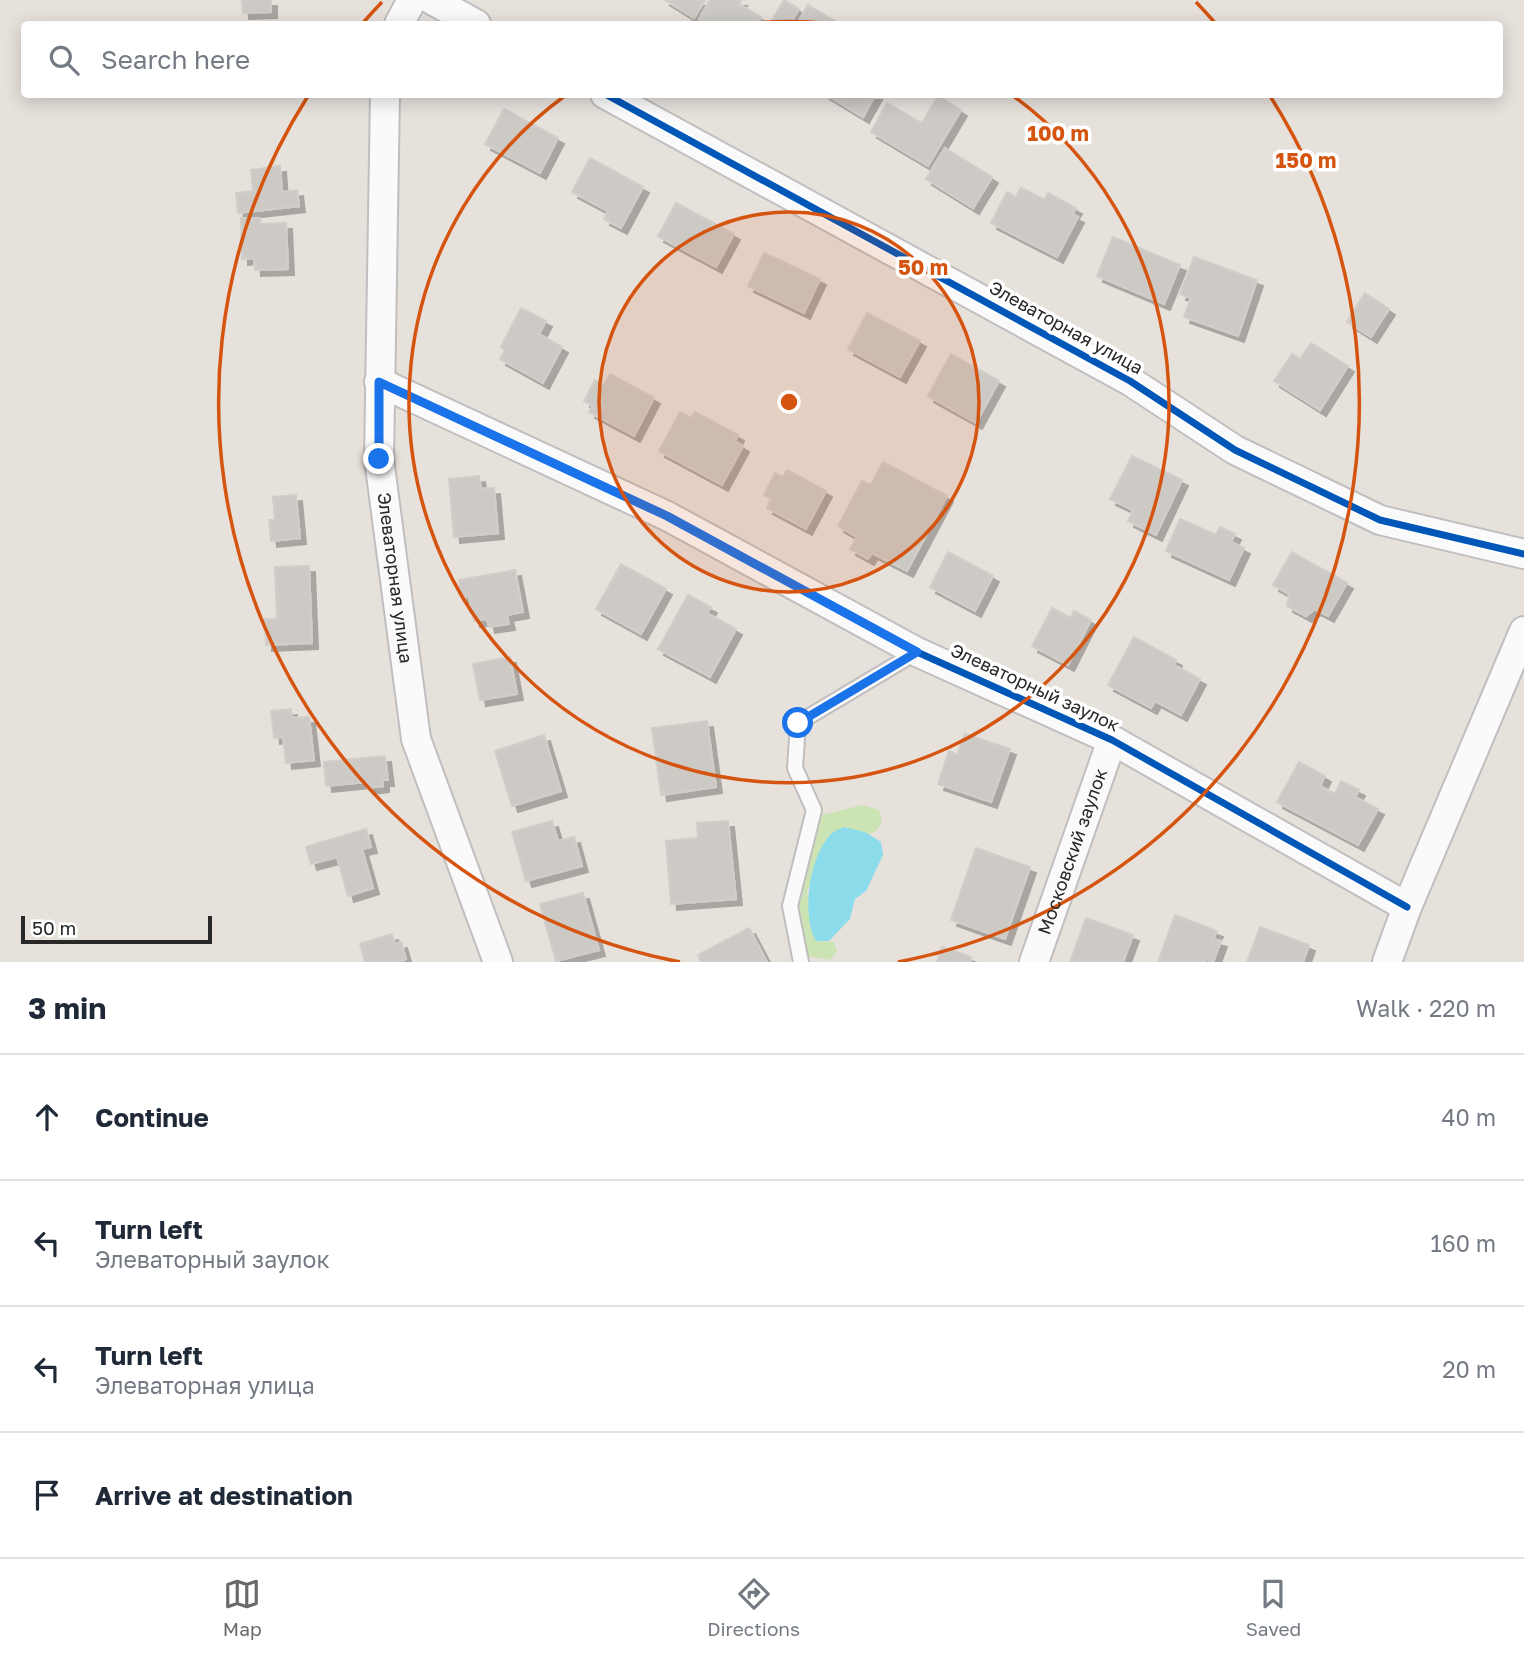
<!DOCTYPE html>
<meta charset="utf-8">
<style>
:root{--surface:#fff;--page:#f6f6f7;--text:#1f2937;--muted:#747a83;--line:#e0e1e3;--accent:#6b6967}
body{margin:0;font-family:"Golos Text",sans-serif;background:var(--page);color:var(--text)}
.scale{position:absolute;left:21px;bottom:18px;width:191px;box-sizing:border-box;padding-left:7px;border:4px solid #282828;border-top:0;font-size:19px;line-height:24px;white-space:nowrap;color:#282828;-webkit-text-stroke:5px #fff;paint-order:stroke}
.stop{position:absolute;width:21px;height:21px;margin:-16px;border:5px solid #1a73e8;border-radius:50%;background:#fff}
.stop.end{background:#1a73e8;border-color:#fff;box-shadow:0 2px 7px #0008}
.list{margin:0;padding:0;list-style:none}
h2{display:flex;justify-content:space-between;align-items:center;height:91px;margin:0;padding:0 28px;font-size:30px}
h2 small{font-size:23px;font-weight:400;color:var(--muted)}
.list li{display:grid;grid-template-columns:46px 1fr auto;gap:21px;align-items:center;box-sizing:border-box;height:126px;padding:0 28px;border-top:2px solid var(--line)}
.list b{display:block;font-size:26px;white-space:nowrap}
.list p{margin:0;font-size:23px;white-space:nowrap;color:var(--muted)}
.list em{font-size:23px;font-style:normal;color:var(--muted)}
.icon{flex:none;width:38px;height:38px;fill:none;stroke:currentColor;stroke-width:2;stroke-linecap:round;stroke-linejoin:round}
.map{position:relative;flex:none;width:1524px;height:962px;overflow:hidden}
.search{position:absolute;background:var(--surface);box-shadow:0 4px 18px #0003;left:21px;right:21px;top:21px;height:77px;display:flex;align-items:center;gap:18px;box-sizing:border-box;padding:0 24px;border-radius:7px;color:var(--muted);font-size:26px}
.sheet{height:595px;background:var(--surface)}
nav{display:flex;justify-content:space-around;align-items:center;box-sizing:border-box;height:98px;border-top:2px solid var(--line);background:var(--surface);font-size:19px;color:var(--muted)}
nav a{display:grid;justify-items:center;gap:4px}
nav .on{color:var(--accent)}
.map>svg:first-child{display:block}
.green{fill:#cce3b3}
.water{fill:#8ddcec}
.building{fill:#cdcac6;stroke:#d2cdc8;stroke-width:2;filter:url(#shadow)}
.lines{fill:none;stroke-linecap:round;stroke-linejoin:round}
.service-casing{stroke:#c0bebe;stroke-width:18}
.minor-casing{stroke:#c0bebe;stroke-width:32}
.service{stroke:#fbfafa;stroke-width:14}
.minor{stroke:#fbfafa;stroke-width:28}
.cycleway-casing{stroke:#fff;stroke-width:11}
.cycleway{stroke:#0057b8;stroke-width:7}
.route{stroke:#1a73e8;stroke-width:9}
.ring{fill:none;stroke:#d5540f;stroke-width:3.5}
.labels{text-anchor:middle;stroke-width:7;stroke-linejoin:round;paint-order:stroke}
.street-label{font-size:18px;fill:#282828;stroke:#fff}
.centre{fill:#d5540f;stroke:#fff;stroke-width:3.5}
.ring-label{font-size:21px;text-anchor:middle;font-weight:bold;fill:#d5540f;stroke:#fff;stroke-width:7;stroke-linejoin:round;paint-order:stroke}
</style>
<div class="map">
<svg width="1524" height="962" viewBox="0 0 1524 962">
<defs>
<filter id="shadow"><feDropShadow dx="6" dy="6" stdDeviation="0" flood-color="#0004"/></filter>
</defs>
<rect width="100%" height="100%" fill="#e7e1dc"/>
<!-- green -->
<polygon class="green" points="862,805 879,810 882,823 876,831 869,834 865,832 830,834 820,852 807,892 816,941 834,942 837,951 830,960 802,955 790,902 793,860 807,829 822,815"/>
<!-- water -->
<path class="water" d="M844,827L865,832L881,842L883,855L866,891L855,899L850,919L829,941H816C801,914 809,858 830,835C833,831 840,829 844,827Z"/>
<!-- building -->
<g class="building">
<polygon points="242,0 271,0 271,12 243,13"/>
<polygon points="665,0 705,0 694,18"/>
<polygon points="710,0 741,0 739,4 761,17 757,24 709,24 699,19"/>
<polygon points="784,0 799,9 790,24 770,24"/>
<polygon points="808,5 840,24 797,24"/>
<polygon points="825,94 876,94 863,117"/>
<polygon points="938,96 961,110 928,166 871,132 887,103 922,123"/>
<polygon points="504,109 558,138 540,173 485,144"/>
<polygon points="945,148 992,177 973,208 926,179"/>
<polygon points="590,158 643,187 621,228 604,219 608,211 572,192"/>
<polygon points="280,166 282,192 297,190 299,206 238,213 236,193 253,191 251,170"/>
<polygon points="1021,188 1045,200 1048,193 1076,208 1072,214 1078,217 1057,257 991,223 1007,192 1016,197"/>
<polygon points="676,203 734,234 716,267 658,236"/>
<polygon points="241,218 260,218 260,224 286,223 288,269 255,270 254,258 242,259"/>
<polygon points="1113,237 1180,265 1164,304 1097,276"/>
<polygon points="764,253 820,279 804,313 748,286"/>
<polygon points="1194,257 1257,280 1238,336 1184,317 1191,298 1180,294"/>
<polygon points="1365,293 1389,309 1371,337 1347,322"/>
<polygon points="521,308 546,321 539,334 562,347 543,383 500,359 505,350 501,347"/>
<polygon points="867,313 920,341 900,377 848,349"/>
<polygon points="1311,343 1348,366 1320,410 1274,381 1292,354 1300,359"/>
<polygon points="951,354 999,381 976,423 928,396"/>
<polygon points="610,374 654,398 634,436 589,412 593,406 584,401 595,380 604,385"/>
<polygon points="680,412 691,418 695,412 738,435 735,441 743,446 722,485 659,451"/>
<polygon points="1132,456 1182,480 1156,535 1128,521 1133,510 1110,499"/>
<polygon points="883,462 947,496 907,571 872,553 868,559 850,549 857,537 838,526 862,481 871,485"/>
<polygon points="787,470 826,491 806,529 767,508 771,499 764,495 775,473 783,477"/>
<polygon points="479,476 481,489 494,488 498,533 454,537 449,479"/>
<polygon points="296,495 300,538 271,541 269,520 275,520 273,497"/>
<polygon points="1180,519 1216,535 1220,527 1235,534 1231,542 1244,548 1229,580 1166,551"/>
<polygon points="948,552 993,576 975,611 930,587"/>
<polygon points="1292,552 1347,583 1328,616 1315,609 1306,616 1287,606 1289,594 1273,585"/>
<polygon points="621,564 666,589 641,634 596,609"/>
<polygon points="309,566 312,643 266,645 265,619 277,619 275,567"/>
<polygon points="515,570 523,612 507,615 509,624 489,627 487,619 474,621 469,596 462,597 459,580"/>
<polygon points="688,595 711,607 707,613 736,629 710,677 658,649"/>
<polygon points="1052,608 1071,618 1074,611 1091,620 1068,665 1032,646"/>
<polygon points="1134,637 1176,660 1174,665 1200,679 1181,715 1155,701 1151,708 1108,685"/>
<polygon points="510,657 517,694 480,700 473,664"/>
<polygon points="291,709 292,718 309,717 314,760 286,763 283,737 274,738 271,711"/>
<polygon points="707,721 716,787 661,795 652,728"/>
<polygon points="965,734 1010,749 991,802 938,784 949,751 957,755"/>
<polygon points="544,735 561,791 512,806 495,751"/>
<polygon points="385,756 388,780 383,780 383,786 367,788 366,782 326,786 324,762"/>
<polygon points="1299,762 1325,776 1320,786 1335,794 1341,781 1359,790 1355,797 1378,809 1358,845 1277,802"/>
<polygon points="552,821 558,841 574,837 582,866 526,881 512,832"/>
<polygon points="728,821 736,899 671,904 666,841 698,838 697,823"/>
<polygon points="366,829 371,847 362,849 373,888 348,896 337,857 311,864 306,847"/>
<polygon points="976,848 1030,867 1005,939 951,920"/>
<polygon points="583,893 599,950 556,961 540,904"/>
<polygon points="1175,915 1217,931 1213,939 1221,941 1213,962 1206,959 1205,962 1158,962"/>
<polygon points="1086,918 1133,935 1123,962 1070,962"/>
<polygon points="1260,927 1309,945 1303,962 1247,962"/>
<polygon points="749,928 767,962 701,962 698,955"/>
<polygon points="392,934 395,944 401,942 406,959 400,962 365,962 360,944"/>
<polygon points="942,947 971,957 970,962 937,962"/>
</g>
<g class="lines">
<!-- service casing -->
<g class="service-casing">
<polyline id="service" points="801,962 790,906 814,810 795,768 798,723 917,652"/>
</g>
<!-- minor casing -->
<g class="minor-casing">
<g id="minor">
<polyline points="432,0 476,24"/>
<polyline points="399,24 412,0"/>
<path id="s1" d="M385,94L379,459L416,739L498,962"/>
<polyline points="605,94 1130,381 1235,450 1380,520 1524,554"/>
<polyline points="379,382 667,516 917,652 1112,740 1407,907"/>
<path id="s2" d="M1034,962L1112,740"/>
<polyline points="1387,962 1407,907 1524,631"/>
</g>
</g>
<!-- service -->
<use href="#service" class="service"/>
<!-- minor -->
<use href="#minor" class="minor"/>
<!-- cycleway casing -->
<g class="cycleway-casing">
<g id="cycleway">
<polyline points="605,94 1130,381 1235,450 1380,520 1524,554"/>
<polyline points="379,382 667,516 917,652 1112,740 1407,907"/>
</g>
</g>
<!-- cycleway -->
<use href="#cycleway" class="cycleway"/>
</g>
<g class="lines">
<!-- route -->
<polyline class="route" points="379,459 379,382 667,516 917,652 798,723"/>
</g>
<!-- distance rings -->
<circle cx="789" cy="402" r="190" fill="#d5540f" fill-opacity=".12"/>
<g class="ring">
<circle cx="789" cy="402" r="190"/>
<path d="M746 24A380 380 0 0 1 832 24M1012 95A380 380 0 1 1 566 95"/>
<path d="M680 962A570 570 0 0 1 308 96M362 24A570 570 0 0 1 382 2M1196 2A570 570 0 0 1 1216 24M1270 96A570 570 0 0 1 898 962"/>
</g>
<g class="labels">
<!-- street labels -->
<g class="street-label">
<text transform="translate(1066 328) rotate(29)" y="6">Элеваторная улица</text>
<text dy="6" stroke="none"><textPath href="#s1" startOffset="485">Элеваторная улица</textPath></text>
<text transform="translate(1035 688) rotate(25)" y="6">Элеваторный заулок</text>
<text dy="6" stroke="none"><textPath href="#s2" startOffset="117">Московский заулок</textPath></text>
</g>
</g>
<circle cx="789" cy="402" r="10" class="centre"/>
<g class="ring-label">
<text x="1058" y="141">100 m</text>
<text x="1306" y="168">150 m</text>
<text x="923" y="275">50 m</text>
</g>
</svg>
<div class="scale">50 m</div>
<div class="stop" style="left:798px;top:723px"></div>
<div class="stop end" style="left:379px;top:459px"></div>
<div class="search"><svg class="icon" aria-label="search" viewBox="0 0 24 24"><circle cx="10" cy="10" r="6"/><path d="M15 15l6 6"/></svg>Search here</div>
</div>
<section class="sheet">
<h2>3 min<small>Walk · 220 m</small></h2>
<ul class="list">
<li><svg class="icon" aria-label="ahead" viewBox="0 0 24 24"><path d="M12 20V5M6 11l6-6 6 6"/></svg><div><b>Continue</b></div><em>40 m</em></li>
<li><svg class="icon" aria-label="left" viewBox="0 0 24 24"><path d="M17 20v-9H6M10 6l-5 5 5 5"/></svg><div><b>Turn left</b><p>Элеваторный заулок</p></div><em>160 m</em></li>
<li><svg class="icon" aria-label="left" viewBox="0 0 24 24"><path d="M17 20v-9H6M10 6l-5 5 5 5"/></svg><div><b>Turn left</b><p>Элеваторная улица</p></div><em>20 m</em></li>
<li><svg class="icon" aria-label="arrive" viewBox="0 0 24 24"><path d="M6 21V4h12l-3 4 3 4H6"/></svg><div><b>Arrive at destination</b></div></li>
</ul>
</section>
<nav>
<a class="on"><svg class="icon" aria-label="map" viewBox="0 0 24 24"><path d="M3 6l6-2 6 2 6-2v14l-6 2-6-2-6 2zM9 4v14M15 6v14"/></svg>Map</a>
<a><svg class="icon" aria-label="directions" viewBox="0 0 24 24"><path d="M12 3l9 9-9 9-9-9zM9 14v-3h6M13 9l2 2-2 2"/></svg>Directions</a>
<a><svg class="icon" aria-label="saved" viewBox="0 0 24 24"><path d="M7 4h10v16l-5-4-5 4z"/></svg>Saved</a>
</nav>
